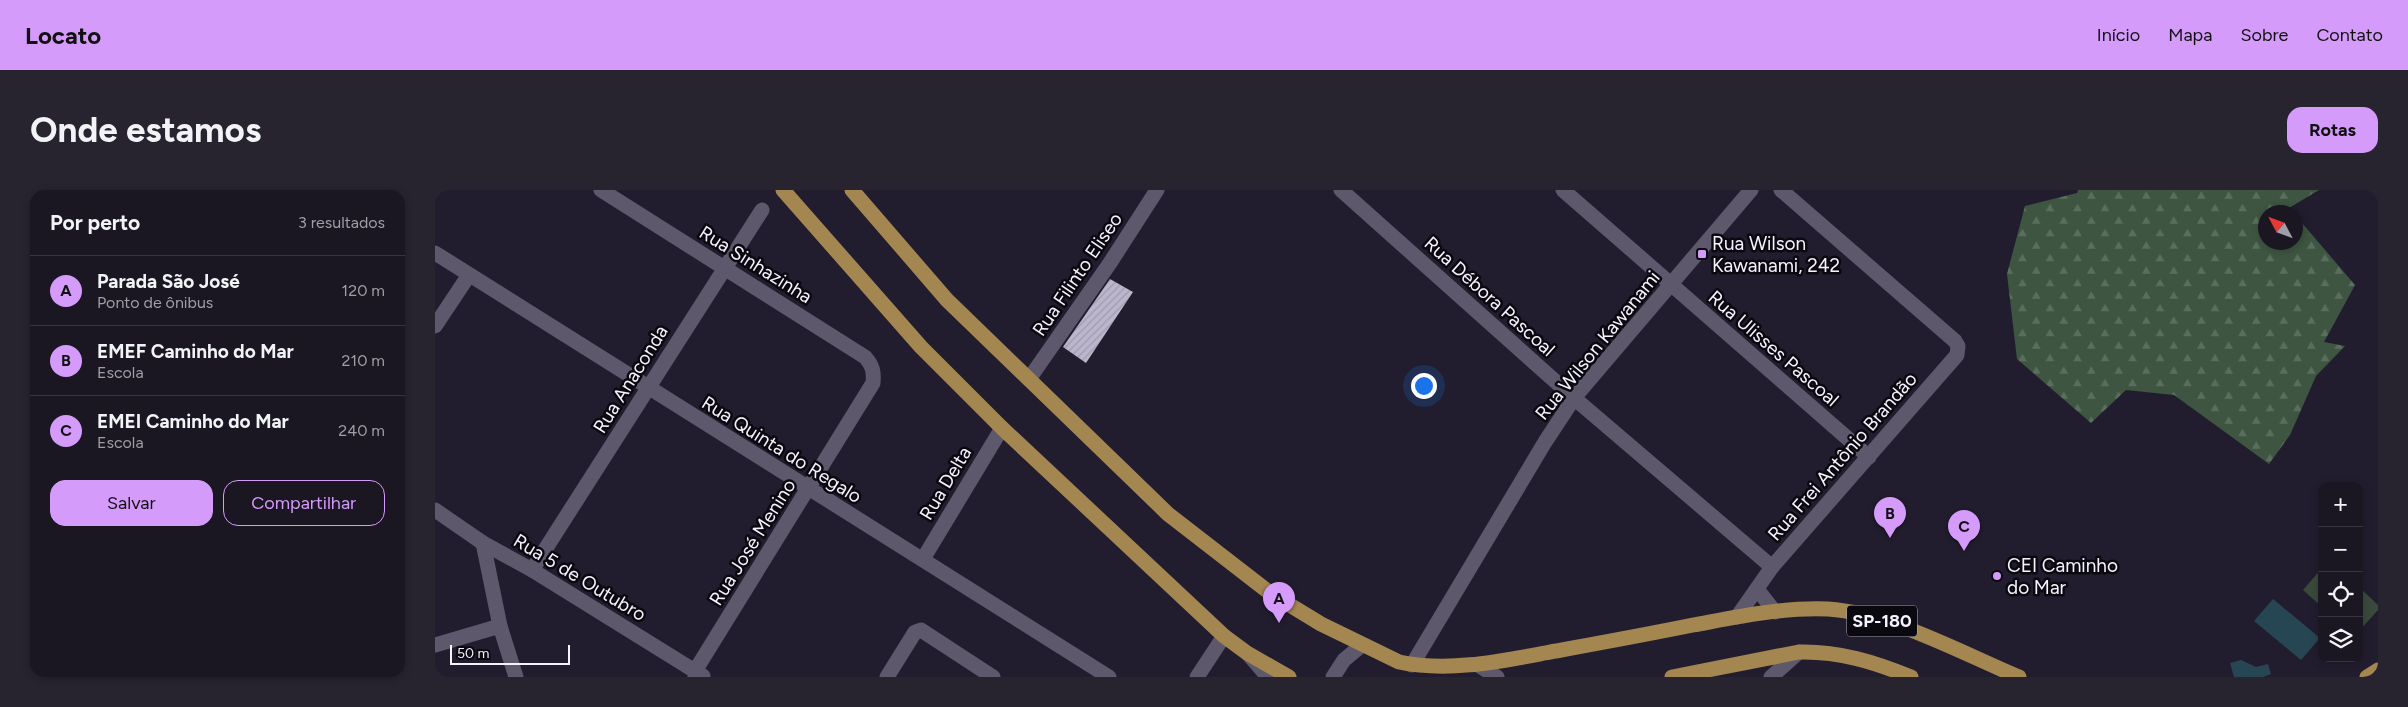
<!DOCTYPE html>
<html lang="pt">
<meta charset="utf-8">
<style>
:root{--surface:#1a1622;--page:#27232f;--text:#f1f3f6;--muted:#9f9fa5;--line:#383540;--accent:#d59bfb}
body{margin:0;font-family:Figtree,sans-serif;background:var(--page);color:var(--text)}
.controls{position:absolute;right:15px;bottom:15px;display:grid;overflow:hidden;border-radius:10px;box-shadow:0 2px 8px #0003}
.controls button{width:45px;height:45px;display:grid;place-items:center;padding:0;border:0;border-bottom:1px solid var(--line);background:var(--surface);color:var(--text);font:25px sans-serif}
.compass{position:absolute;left:1823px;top:15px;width:45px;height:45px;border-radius:50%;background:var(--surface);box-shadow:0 2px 8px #0003;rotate:311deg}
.scale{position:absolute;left:15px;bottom:12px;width:120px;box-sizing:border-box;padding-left:5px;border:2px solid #f6f2ff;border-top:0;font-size:14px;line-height:18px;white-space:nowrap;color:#f6f2ff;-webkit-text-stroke:4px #0b0910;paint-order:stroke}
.you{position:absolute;left:988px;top:195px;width:18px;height:18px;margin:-12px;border:4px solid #fff;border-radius:50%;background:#1a73e8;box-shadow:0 0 0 8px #1a73e833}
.badge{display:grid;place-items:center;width:32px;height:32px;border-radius:50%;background:var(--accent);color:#111;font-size:16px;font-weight:700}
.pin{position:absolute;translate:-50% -41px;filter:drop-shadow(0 1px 2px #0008)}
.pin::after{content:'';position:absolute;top:26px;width:18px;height:15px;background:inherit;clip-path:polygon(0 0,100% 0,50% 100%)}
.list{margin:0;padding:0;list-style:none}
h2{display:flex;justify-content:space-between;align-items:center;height:65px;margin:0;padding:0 20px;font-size:21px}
h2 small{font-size:16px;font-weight:400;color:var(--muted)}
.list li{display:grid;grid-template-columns:32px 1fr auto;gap:15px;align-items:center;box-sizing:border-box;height:70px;padding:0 20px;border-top:1px solid var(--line)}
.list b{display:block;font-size:19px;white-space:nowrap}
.list p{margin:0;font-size:16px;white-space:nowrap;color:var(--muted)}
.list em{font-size:16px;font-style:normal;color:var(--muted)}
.actions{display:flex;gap:10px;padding:15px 20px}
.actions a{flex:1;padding:11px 0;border:1px solid var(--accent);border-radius:15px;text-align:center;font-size:18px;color:var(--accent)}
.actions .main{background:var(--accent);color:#111}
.icon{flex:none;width:28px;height:28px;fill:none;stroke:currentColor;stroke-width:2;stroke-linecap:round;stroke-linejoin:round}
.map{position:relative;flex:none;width:1943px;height:487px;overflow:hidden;border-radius:15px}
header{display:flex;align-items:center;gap:30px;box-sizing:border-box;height:70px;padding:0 25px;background:var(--accent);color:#111}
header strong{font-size:24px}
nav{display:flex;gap:28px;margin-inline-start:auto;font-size:18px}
.intro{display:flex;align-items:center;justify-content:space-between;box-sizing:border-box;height:120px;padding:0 30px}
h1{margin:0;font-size:35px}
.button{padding:12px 22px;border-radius:15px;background:var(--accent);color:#111;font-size:18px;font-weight:700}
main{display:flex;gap:30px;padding:0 30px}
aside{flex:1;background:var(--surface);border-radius:15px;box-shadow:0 2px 8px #0003}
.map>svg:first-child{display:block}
.forest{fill:url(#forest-firs)}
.pitch{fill:#394a3c}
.water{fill:#274653}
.building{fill:url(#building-hatch)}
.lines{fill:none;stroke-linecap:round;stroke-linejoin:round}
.street{stroke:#5e586d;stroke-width:15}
.primary{stroke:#a48651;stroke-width:15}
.poi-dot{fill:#d59bfb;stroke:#0b0910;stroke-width:2}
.labels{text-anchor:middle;stroke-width:5;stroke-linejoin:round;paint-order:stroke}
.shield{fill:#0b0910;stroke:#b0acb7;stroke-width:1}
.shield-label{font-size:18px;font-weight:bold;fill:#f6f2ff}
.poi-label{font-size:19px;fill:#f6f2ff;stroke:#0b0910;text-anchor:start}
.street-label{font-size:19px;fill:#f6f2ff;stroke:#0b0910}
</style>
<header>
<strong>Locato</strong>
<nav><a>Início</a><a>Mapa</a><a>Sobre</a><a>Contato</a></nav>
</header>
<div class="intro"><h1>Onde estamos</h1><a class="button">Rotas</a></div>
<main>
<aside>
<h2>Por perto<small>3 resultados</small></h2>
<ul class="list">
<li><span class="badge">A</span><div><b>Parada São José</b><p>Ponto de ônibus</p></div><em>120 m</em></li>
<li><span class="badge">B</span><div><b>EMEF Caminho do Mar</b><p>Escola</p></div><em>210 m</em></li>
<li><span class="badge">C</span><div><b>EMEI Caminho do Mar</b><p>Escola</p></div><em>240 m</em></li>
</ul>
<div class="actions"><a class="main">Salvar</a><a>Compartilhar</a></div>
</aside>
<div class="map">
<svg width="1943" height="487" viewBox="0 0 1943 487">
<defs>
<pattern id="forest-firs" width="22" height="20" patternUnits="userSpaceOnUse" patternTransform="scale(1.25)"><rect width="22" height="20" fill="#3d5541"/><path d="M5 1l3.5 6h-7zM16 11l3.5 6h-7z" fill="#5a6e5e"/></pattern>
<pattern id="building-hatch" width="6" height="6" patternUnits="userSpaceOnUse" patternTransform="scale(1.25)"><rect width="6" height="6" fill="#bcb6cd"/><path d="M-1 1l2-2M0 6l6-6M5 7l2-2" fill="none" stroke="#a09bad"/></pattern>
</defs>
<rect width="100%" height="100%" fill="#221d2e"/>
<!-- forest -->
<polygon class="forest" points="1643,0 1884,0 1854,18 1857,22 1830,22 1830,52 1860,52 1861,26 1920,95 1889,152 1910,156 1881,186 1855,245 1834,274 1739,205 1691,200 1656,233 1582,169 1572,84 1590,16 1642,3"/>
<!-- pitch -->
<g class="pitch">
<polygon points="1887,378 1887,417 1868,400"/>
<polygon points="1924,397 1943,415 1943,420 1924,441"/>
</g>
<!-- water -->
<g class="water">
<polygon points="1838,409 1885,448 1866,470 1819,431"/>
<polygon points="1806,470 1821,477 1833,474 1836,484 1828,487 1799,487 1795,473"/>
</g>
<!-- building -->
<polygon class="building" points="675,89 698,102 651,173 628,157"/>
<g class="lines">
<!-- street -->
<g class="street">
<path d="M166,0L430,167C438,176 439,182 438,193L260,481V487"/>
<polyline points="906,0 1139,208 1337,377"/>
<polyline points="1128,0 1434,267"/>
<polyline points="0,63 674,487"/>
<polyline points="0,136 34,85"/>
<polyline points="594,189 675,73 722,0"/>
<polyline points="0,320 48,353 97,380 268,486"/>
<polyline points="48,353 65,436 81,487"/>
<polyline points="488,369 567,238"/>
<polyline points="97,380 327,20"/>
<polyline points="1322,399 1340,422"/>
<polyline points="1302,427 1337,377 1522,165 1523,156 1520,151 1346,0"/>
<polyline points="0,455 65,436"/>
<polyline points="815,466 833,487"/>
<polyline points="977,475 1110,252 1139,208 1316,0"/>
<polyline points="1043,475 1062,487"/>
<polyline points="452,487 480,442 486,440 558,487"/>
<polyline points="762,487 789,446"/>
<polyline points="898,487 909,470 927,455"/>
<polyline points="1336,487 1364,462"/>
</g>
<!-- primary -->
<g class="primary">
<polyline points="348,0 486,157 567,238 789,446 812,463 854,487"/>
<path d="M417,0L512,110L733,324L835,403L886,434L964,472C1012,482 1062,472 1110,463C1159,454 1209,445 1258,435C1302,427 1348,417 1393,419C1454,423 1527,463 1584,487"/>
<path d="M1237,487L1364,462C1404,461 1439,472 1476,487"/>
<polyline points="1932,487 1943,480"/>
</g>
</g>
<!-- markers -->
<g class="poi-dot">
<rect x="1262" y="59" width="10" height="10" rx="2.5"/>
<circle cx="1562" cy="386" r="5"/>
</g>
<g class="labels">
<!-- shield labels -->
<rect class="shield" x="1412" y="415.5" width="70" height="31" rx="4"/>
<g class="shield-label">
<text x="1447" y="437">SP-180</text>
</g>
<!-- poi labels -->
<g class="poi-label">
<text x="1277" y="60">Rua Wilson<tspan x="1277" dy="22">Kawanami, 242</tspan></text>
<text x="1572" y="382">CEI Caminho<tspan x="1572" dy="22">do Mar</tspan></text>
</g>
<!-- street labels -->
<g class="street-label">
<text transform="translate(321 74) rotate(32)" y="7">Rua Sinhazinha</text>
<text transform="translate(642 84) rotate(-56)" y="7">Rua Filinto Eliseo</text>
<text transform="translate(1055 106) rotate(42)" y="7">Rua Débora Pascoal</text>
<text transform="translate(1162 155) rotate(-51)" y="7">Rua Wilson Kawanami</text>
<text transform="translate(1339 158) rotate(41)" y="7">Rua Ulisses Pascoal</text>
<text transform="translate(195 189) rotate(-58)" y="7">Rua Anaconda</text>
<text transform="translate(347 259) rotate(32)" y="7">Rua Quinta do Regalo</text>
<text transform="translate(1407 266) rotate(-49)" y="7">Rua Frei Antônio Brandão</text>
<text transform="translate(510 293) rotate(-59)" y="7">Rua Delta</text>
<text transform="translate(317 352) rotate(-58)" y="7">Rua José Menino</text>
<text transform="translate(145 387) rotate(31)" y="7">Rua 5 de Outubro</text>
</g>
</g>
</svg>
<div class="controls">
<button>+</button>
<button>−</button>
<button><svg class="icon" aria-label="locate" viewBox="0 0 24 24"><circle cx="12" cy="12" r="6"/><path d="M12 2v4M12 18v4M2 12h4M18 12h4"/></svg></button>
<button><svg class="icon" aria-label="layers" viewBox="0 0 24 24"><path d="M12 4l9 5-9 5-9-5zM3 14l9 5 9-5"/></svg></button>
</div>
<svg class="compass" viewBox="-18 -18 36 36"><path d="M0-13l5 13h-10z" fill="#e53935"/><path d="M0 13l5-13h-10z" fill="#9f9fa5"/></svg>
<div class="scale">50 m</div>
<div class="you"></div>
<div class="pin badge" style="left:844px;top:433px">A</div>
<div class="pin badge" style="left:1455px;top:348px">B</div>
<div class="pin badge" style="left:1529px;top:361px">C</div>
</div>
</main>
